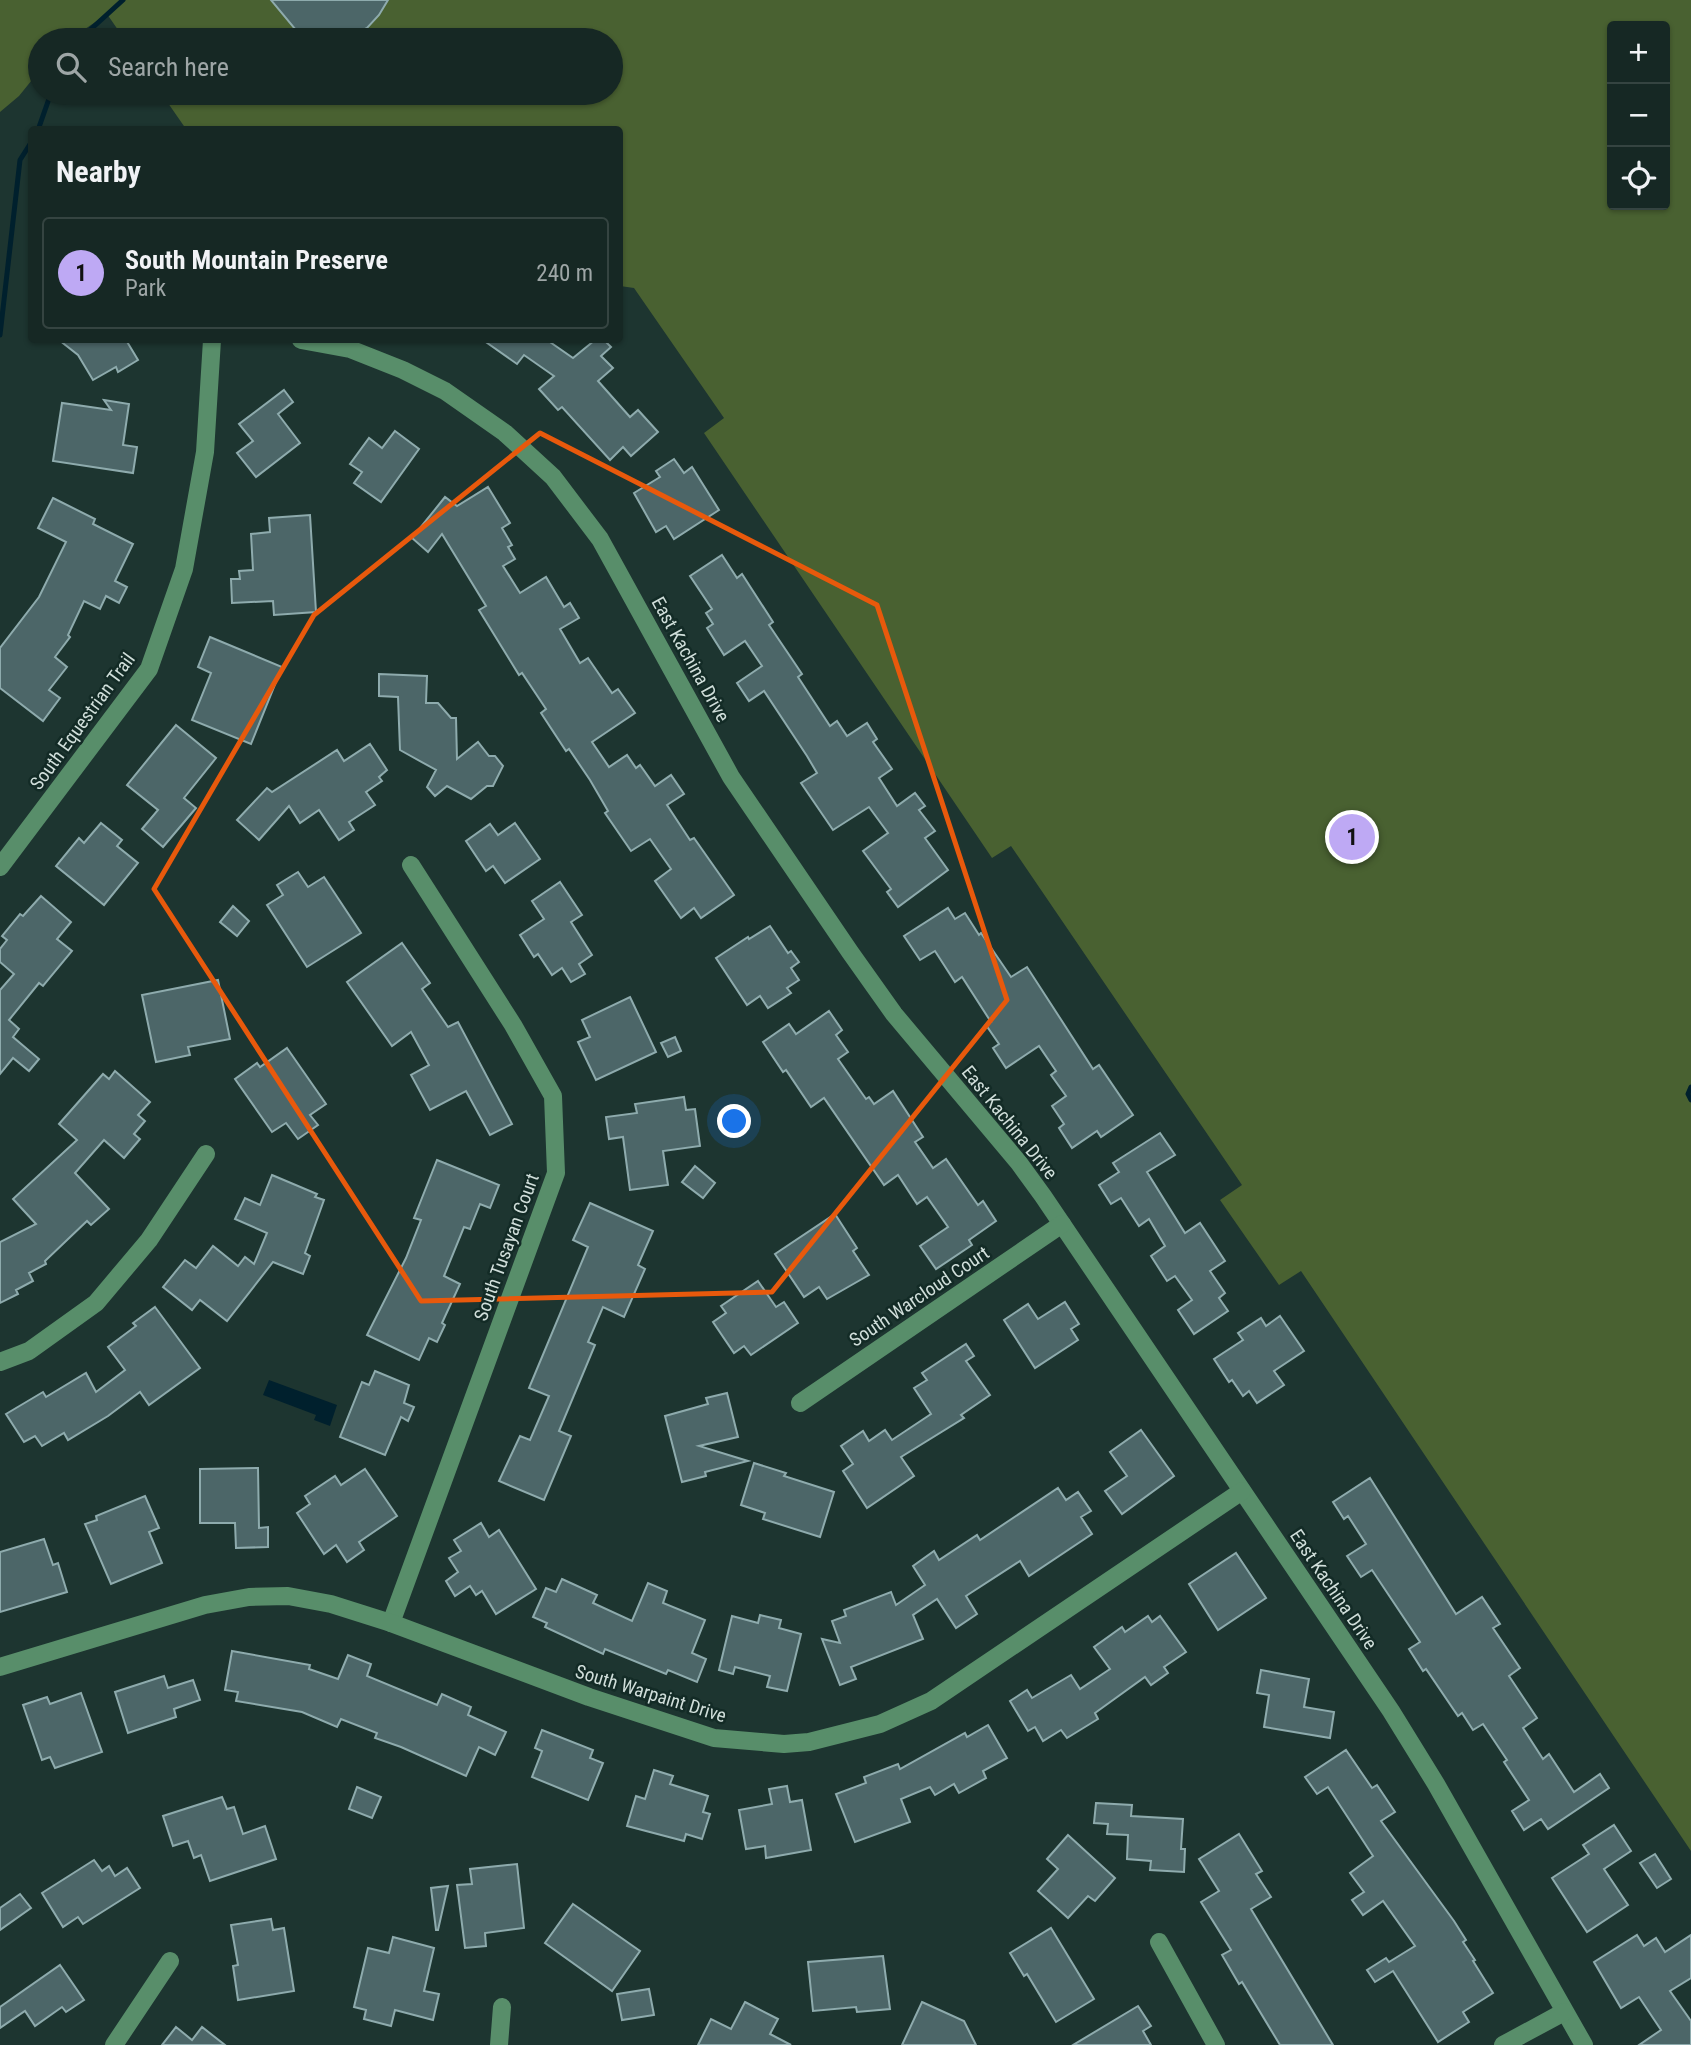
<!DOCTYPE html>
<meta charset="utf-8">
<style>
:root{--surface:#162824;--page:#1f302c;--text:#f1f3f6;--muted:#9ea6a6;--line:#354441;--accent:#bea9f4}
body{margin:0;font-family:"Roboto Condensed",sans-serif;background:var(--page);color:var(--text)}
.controls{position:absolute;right:21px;top:21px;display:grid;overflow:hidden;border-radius:7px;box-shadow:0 2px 5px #0004}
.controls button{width:63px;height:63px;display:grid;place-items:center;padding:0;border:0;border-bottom:2px solid var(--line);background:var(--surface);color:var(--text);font:35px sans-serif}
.you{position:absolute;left:735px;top:1122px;width:24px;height:24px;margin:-18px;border:5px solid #fff;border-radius:50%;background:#1a73e8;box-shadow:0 0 0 10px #1a73e833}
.badge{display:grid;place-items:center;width:46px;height:46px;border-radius:50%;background:var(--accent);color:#111;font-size:23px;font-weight:700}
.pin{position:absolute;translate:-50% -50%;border:4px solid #fff;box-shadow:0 2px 7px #0006}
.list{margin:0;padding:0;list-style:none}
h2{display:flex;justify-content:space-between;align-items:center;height:91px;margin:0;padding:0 28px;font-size:30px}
h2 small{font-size:23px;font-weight:400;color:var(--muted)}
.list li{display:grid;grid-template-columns:46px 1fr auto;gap:21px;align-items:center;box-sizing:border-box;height:112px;margin:0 14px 14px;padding:0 14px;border:2px solid var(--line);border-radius:7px}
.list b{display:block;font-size:26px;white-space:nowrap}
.list p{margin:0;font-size:23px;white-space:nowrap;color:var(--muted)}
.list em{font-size:23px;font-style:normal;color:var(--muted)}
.icon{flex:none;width:38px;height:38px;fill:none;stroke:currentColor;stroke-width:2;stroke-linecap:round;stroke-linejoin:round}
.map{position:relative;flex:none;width:1691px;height:2045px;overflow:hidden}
.search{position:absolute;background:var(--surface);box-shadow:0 2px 5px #0004;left:28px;top:28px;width:595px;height:77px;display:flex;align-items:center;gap:18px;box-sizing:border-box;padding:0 24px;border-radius:38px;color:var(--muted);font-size:26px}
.panel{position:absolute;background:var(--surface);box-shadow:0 2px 5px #0004;left:28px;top:126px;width:595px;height:217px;border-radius:7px}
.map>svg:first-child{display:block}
.green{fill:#496131;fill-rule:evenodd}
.water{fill:#00202d}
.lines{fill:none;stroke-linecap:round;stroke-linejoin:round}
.stream{stroke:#00202d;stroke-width:5}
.building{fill:#4c6668;stroke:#8eabad;stroke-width:2}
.minor{stroke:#588e6a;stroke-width:18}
.marked{fill:none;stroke:#e8590c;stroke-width:5;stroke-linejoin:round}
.labels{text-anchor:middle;stroke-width:5;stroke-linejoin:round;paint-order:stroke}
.street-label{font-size:19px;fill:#d0deda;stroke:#132b26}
</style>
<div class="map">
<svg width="1691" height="2045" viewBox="0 0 1691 2045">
<rect width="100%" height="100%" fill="#1d3530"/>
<!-- green -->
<path class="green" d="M0,0H1691V1851L1301,1271L1279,1285L1220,1200L1242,1185L1011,846L992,858L704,433L724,418L634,288L620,286V130L186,129L161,93H611V40H125L107,14L69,40H40V70L19,96L0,112ZM1612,26H1665V205H1612Z"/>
<!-- water -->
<polygon class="water" points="269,1380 337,1405 330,1426 314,1420 316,1415 263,1395"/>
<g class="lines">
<!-- stream -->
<g class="stream">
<polyline points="79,40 123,0"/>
<polyline points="38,130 51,93"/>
<polyline points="0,335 20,160 32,141"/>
<polyline points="1691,1087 1688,1094 1691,1100"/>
</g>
</g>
<!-- building -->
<g class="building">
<polygon points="271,0 388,0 379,15 367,28 352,36 333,40 316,38 295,29"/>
<polygon points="59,340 126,340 138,360 118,372 116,367 93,380 78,355"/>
<polygon points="483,340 547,340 573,358 595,340 604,340 611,347 601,356 613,368 598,381 630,417 638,410 658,432 631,456 623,447 610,460 562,407 558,410 539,389 554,376 524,355 517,364"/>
<polygon points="284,390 293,402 278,414 300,443 256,477 237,453 253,441 239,424"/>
<polygon points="104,400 129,404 123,445 137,447 133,473 53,461 62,403 111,410"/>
<polygon points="395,431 419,449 381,502 354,483 362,472 350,464 369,438 382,448"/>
<polygon points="674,459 684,473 692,467 719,510 674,539 666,526 656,532 634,493 660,477 656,471"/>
<polygon points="488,487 510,523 502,528 512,545 508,547 515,559 503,566 520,593 546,577 564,607 570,603 579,618 560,629 580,663 588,658 612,693 618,689 635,713 592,742 609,767 627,755 636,768 640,765 655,786 671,775 684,794 667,805 690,840 694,838 734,895 701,918 694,908 681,918 655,881 671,869 650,839 631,851 605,813 608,811 590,780 569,749 566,751 541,713 546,709 522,673 519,675 479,610 486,606 442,534 428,552 412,538 445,497 457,506"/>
<polygon points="53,498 95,519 93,524 133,544 115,581 127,587 119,603 106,596 100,609 84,601 68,635 70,637 55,657 67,667 49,690 60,698 43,721 0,688 0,648 39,597 66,542 38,528"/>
<polygon points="310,515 316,612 274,615 273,601 232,603 231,579 240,579 239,571 253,570 251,534 270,532 269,518"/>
<polygon points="722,555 737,578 742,574 773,622 769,625 802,674 798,677 830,726 837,721 847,736 867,723 877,739 873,742 892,769 879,778 897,806 915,793 925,806 919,810 935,831 925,838 948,870 898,907 887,892 891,889 863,851 888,833 869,807 833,830 801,783 817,773 807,756 764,691 749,701 737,683 762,666 745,641 724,655 707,628 713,624 706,613 712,609 690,576"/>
<polygon points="210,637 282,667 251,744 192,720 211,673 198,667"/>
<polygon points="379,674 427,676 426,703 438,703 451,718 456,718 457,759 478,742 489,756 495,756 503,766 493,786 487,786 471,799 447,786 435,796 427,787 436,770 400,750 398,697 379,696"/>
<polygon points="176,725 216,758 184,798 196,808 163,847 142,829 158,810 127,785"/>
<polygon points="370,744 387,770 379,777 382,781 366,792 375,805 349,822 354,830 339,840 319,810 300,823 289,806 259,840 237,820 267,788 272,792 337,750 344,761"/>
<polygon points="101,823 122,840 117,846 138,863 104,905 56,866 79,838 84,843"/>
<polygon points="515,823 540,859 505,883 493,866 486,871 466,841 490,824 498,835"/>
<polygon points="298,872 308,887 324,877 361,933 307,967 267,905 283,895 277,885"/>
<polygon points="560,882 582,915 571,922 592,955 579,964 585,974 571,982 562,968 552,975 538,954 534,957 520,935 544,919 532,901"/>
<polygon points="41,896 71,922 57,939 72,951 43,986 39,983 9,1020 19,1029 13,1037 39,1059 29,1071 13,1058 0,1074 0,990 14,974 0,962 0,949 7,940 2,936 20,914 23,916"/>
<polygon points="233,906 249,921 237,936 220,922"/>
<polygon points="948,908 955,919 965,913 979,935 981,933 1011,977 1027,967 1093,1069 1099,1065 1133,1115 1101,1137 1097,1131 1072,1148 1059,1128 1064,1124 1052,1106 1066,1096 1051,1075 1056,1071 1039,1046 1006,1068 993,1048 999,1044 986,1025 991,1022 962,977 955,982 935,951 920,960 904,936"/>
<polygon points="770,926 788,953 791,951 799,962 791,968 799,980 787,988 791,993 768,1008 760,996 747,1005 716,958 748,937 749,939"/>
<polygon points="402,943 430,983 422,989 448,1027 458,1022 512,1124 490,1135 466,1091 430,1110 411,1075 429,1065 411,1032 392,1046 347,982"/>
<polygon points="218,980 230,1039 188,1047 190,1055 156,1062 142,995"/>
<polygon points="630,997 656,1052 596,1080 578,1042 590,1037 582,1020"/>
<polygon points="829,1011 842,1030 836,1035 848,1052 838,1059 866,1099 869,1097 874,1104 893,1091 923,1137 915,1142 933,1168 946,1159 978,1205 983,1201 996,1221 969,1240 972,1245 936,1269 920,1246 948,1227 927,1197 917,1204 898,1175 884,1185 824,1098 811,1107 786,1070 783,1072 763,1042 789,1024 796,1034"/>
<polygon points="675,1037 681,1051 668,1057 661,1043"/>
<polygon points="287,1048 326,1104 310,1115 318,1125 298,1139 286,1123 272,1132 235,1079 257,1063 260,1067"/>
<polygon points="115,1071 150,1102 138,1115 145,1121 134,1134 140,1139 124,1158 104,1140 75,1173 109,1209 91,1225 87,1221 45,1261 46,1264 29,1273 33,1281 16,1290 18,1294 0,1303 0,1242 36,1224 13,1199 77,1140 59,1124 103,1074 109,1079"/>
<polygon points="684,1097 686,1110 695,1109 700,1146 663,1151 668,1185 630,1190 623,1137 609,1139 606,1117 637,1113 635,1104"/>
<polygon points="1160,1133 1175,1155 1147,1172 1185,1233 1200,1223 1225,1261 1210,1271 1225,1293 1219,1298 1228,1311 1194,1334 1178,1310 1192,1300 1175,1276 1167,1281 1151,1256 1165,1246 1149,1219 1139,1226 1121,1198 1111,1204 1099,1185 1119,1172 1113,1163"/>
<polygon points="437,1160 499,1185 490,1208 480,1204 470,1229 464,1227 444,1276 460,1284 442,1323 445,1325 437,1342 429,1338 419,1360 367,1335 406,1258 421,1220 414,1218"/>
<polygon points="695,1166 715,1183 703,1198 682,1182"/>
<polygon points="272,1175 317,1194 315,1197 324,1200 305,1253 310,1256 303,1274 273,1262 227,1321 200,1300 192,1310 163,1287 185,1260 196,1268 213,1246 238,1266 245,1257 254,1264 267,1233 235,1219 245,1198 260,1205"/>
<polygon points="590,1203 653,1231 638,1265 645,1269 624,1317 603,1307 588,1342 595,1345 559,1431 571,1436 544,1500 499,1481 520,1436 530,1440 549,1396 529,1388 588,1247 573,1240"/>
<polygon points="835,1214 857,1248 853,1251 869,1275 827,1299 819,1287 804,1297 775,1254"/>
<polygon points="758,1281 776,1307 784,1302 798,1323 751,1355 744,1346 734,1353 713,1322 726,1313 721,1306"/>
<polygon points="1065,1302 1079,1324 1071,1329 1078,1340 1035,1368 1004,1320 1028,1304 1038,1319"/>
<polygon points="155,1307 200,1368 149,1405 140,1392 108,1416 68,1440 64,1433 42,1446 35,1436 24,1442 6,1414 43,1392 46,1397 86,1373 96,1392 125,1370 108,1347 136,1326 133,1323"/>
<polygon points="1280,1316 1304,1351 1274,1371 1284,1385 1257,1403 1249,1391 1243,1396 1232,1380 1229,1382 1214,1359 1243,1340 1238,1333 1261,1318 1266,1326"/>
<polygon points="966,1344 974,1356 966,1361 990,1395 961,1415 964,1418 901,1457 914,1476 867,1508 843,1471 853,1464 841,1446 863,1431 869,1441 885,1430 892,1440 931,1414 914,1388 927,1380 922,1373"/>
<polygon points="375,1371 409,1385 404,1403 414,1407 408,1421 401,1417 385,1455 340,1437 362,1382 369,1385"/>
<polygon points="727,1393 738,1437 699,1446 748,1461 705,1472 706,1476 682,1482 665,1416 708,1404 706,1398"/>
<polygon points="1141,1430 1174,1476 1122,1514 1105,1491 1127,1476 1110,1452"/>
<polygon points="754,1463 786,1473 784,1476 834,1492 820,1537 763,1519 765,1513 741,1505"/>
<polygon points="258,1468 259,1528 268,1527 268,1547 236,1548 235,1523 200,1523 200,1469"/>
<polygon points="365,1469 397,1516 359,1542 364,1550 347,1562 336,1545 324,1554 297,1513 310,1504 305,1496 335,1476 341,1485"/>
<polygon points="1370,1478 1456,1614 1482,1597 1500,1624 1493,1628 1520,1668 1509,1676 1537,1718 1523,1728 1543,1759 1549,1754 1574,1792 1600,1774 1609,1788 1548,1829 1541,1819 1524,1830 1512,1811 1529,1800 1504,1762 1507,1760 1483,1724 1473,1730 1462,1713 1458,1716 1426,1669 1423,1671 1409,1649 1420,1642 1372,1570 1361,1577 1347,1556 1366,1544 1348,1516 1344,1519 1333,1502"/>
<polygon points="1058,1488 1066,1500 1078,1492 1091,1511 1081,1517 1092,1534 1029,1576 1020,1561 966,1596 977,1614 956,1628 937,1599 913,1615 923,1639 851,1667 856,1679 840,1685 822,1639 840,1643 832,1621 846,1616 844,1610 891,1592 896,1605 925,1585 913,1566 934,1551 939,1560 977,1535 980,1540"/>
<polygon points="145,1496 159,1528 149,1532 162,1563 111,1584 85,1524 97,1520 96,1516"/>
<polygon points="481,1523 489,1537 499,1530 536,1589 496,1614 482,1591 476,1595 470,1586 455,1596 446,1581 458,1572 449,1558 461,1551 454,1540"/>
<polygon points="44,1539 53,1565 58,1563 67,1592 0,1612 0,1552"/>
<polygon points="1236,1553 1266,1598 1218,1630 1189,1584"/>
<polygon points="562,1579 597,1595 593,1603 632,1621 648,1583 667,1591 663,1603 705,1620 692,1653 706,1659 697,1682 668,1670 666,1674 605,1649 603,1654 545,1627 547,1623 533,1617 546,1588 556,1592"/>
<polygon points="760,1615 781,1620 779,1628 801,1634 787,1691 767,1687 770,1676 735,1667 733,1674 719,1670 732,1616 758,1623"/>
<polygon points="1148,1616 1152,1622 1160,1616 1186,1652 1164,1667 1168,1673 1151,1685 1145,1677 1095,1713 1098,1719 1067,1738 1061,1730 1043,1741 1035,1727 1028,1731 1010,1701 1027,1690 1032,1698 1071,1675 1080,1689 1110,1669 1094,1647 1122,1627 1125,1632"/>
<polygon points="232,1651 310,1665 309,1669 338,1679 348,1655 371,1664 367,1676 437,1705 442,1694 471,1707 468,1715 506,1732 495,1755 479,1747 466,1776 401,1747 375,1738 377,1733 341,1719 337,1727 302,1712 236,1701 238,1692 225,1690"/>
<polygon points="1261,1670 1309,1679 1304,1707 1334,1712 1330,1738 1264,1727 1269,1695 1257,1693"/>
<polygon points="164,1676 168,1688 193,1680 200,1700 174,1709 176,1717 128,1733 115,1692"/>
<polygon points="81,1693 102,1752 55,1768 50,1757 42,1760 23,1705 47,1697 50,1704"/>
<polygon points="988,1725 1007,1758 983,1771 986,1778 959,1793 954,1784 935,1795 930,1787 901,1799 910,1822 855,1842 836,1794 866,1783 864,1777 898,1764 900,1769 965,1733 967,1737"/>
<polygon points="542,1730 593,1750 590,1758 603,1763 588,1800 532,1777 542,1751 535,1748"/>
<polygon points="1346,1750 1372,1788 1377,1785 1395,1812 1381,1821 1454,1921 1466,1940 1463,1942 1475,1960 1473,1961 1493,1993 1463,2012 1469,2022 1438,2042 1393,1971 1375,1982 1367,1970 1386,1958 1389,1962 1415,1946 1383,1901 1363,1915 1352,1900 1364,1892 1350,1873 1373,1856 1328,1787 1317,1794 1305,1777"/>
<polygon points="654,1770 673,1776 670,1784 708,1796 703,1812 710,1814 702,1839 686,1834 684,1841 627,1826 636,1796 645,1799"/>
<polygon points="787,1786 790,1802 802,1800 811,1850 766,1858 765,1846 746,1849 739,1810 772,1804 769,1789"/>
<polygon points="357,1787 381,1797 372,1818 349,1809"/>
<polygon points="222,1797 227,1809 234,1807 243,1834 265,1826 276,1859 210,1881 201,1855 194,1858 188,1841 173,1846 163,1816"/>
<polygon points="1096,1803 1132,1805 1131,1816 1183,1819 1181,1849 1185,1849 1184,1872 1150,1870 1151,1861 1127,1859 1128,1835 1107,1834 1108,1824 1094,1823"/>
<polygon points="1614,1825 1631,1851 1604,1869 1628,1905 1587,1932 1552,1878 1589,1854 1583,1845"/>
<polygon points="1239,1834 1262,1871 1256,1874 1271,1897 1251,1909 1333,2045 1280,2045 1242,1982 1239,1984 1222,1955 1231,1950 1201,1902 1219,1891 1199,1859"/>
<polygon points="1068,1835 1115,1878 1095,1901 1088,1896 1068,1918 1038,1891 1058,1869 1047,1859"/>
<polygon points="1655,1854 1671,1879 1657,1888 1640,1863"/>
<polygon points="94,1860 102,1871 109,1866 115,1876 127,1868 140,1888 83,1924 78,1917 63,1927 42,1893"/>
<polygon points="517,1864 524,1928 485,1933 486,1946 465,1948 457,1885 472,1884 470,1869"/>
<polygon points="448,1886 438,1930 436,1930 431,1888"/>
<polygon points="20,1894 31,1908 0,1930 0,1908"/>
<polygon points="573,1904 640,1951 612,1991 545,1943"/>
<polygon points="271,1919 273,1930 284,1928 294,1991 238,2000 233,1966 238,1965 231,1925"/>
<polygon points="1051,1928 1094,1999 1056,2022 1027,1974 1024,1976 1010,1953"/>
<polygon points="1637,1935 1644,1946 1656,1938 1665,1952 1691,1935 1691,1978 1670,1991 1691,2021 1691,2045 1639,2045 1661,2030 1639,1997 1621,2008 1594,1962"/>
<polygon points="393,1937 434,1948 424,1991 439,1994 433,2020 395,2010 391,2026 364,2019 366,2010 354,2007 368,1948 389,1953"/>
<polygon points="883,1956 890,2009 857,2012 856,2007 813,2011 808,1962"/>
<polygon points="60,1965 84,2000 66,2012 62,2007 35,2026 25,2011 0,2028 0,2007"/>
<polygon points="649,1989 654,2015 622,2020 617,1994"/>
<polygon points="745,2002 778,2019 770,2034 791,2045 698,2045 711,2019 731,2029"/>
<polygon points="922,2002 964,2021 976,2045 902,2045"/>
<polygon points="1138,2006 1151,2026 1143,2031 1151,2045 1073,2045"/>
<polygon points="176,2027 192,2040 202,2027 225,2045 162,2045"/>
</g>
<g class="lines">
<!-- minor -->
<g class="minor">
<polyline points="301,340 350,349 403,370 445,391 505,433 553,477 600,539 731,777 850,952 894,1014 1019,1163 1043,1196 1391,1711 1436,1784 1584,2045"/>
<polyline points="0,867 149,669 184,569 205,452 212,340"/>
<polyline points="0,1362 29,1351 96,1303 149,1240 206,1154"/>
<polyline points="800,1403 1062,1224"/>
<polyline points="391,1623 556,1173 553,1096 513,1025 411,865"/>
<polyline points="0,1667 205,1605 249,1597 288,1596 331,1604 391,1623 589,1697 714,1738 784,1744 809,1742 880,1724 931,1701 1242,1491"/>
<polyline points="1159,1942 1216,2045"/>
<polyline points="114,2045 170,1961"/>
<polyline points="499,2045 502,2007"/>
<polyline points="1503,2045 1564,2012"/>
</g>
</g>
<!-- marked area -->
<path class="marked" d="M540,433L877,605L1007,1000L772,1292L421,1301L154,889L314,615Z"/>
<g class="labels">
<!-- street labels -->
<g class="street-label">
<text transform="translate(691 659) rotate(61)" y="7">East Kachina Drive</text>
<text transform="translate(82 721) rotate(-54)" y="7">South Equestrian Trail</text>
<text transform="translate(1010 1122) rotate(51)" y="7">East Kachina Drive</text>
<text transform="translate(506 1247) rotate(-70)" y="7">South Tusayan Court</text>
<text transform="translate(919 1296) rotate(-34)" y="7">South Warcloud Court</text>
<text transform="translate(1334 1589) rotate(56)" y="7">East Kachina Drive</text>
<text transform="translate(651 1693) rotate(17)" y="7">South Warpaint Drive</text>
</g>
</g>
</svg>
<div class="controls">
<button>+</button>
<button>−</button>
<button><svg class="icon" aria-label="locate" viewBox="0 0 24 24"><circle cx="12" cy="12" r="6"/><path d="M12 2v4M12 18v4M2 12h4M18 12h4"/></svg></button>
</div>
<div class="you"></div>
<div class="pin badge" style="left:1352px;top:837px">1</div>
<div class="search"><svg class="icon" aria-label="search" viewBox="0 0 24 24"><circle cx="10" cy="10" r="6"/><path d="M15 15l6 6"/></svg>Search here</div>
<section class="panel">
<h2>Nearby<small></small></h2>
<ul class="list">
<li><span class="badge">1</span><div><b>South Mountain Preserve</b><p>Park</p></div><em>240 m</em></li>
</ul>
</section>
</div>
